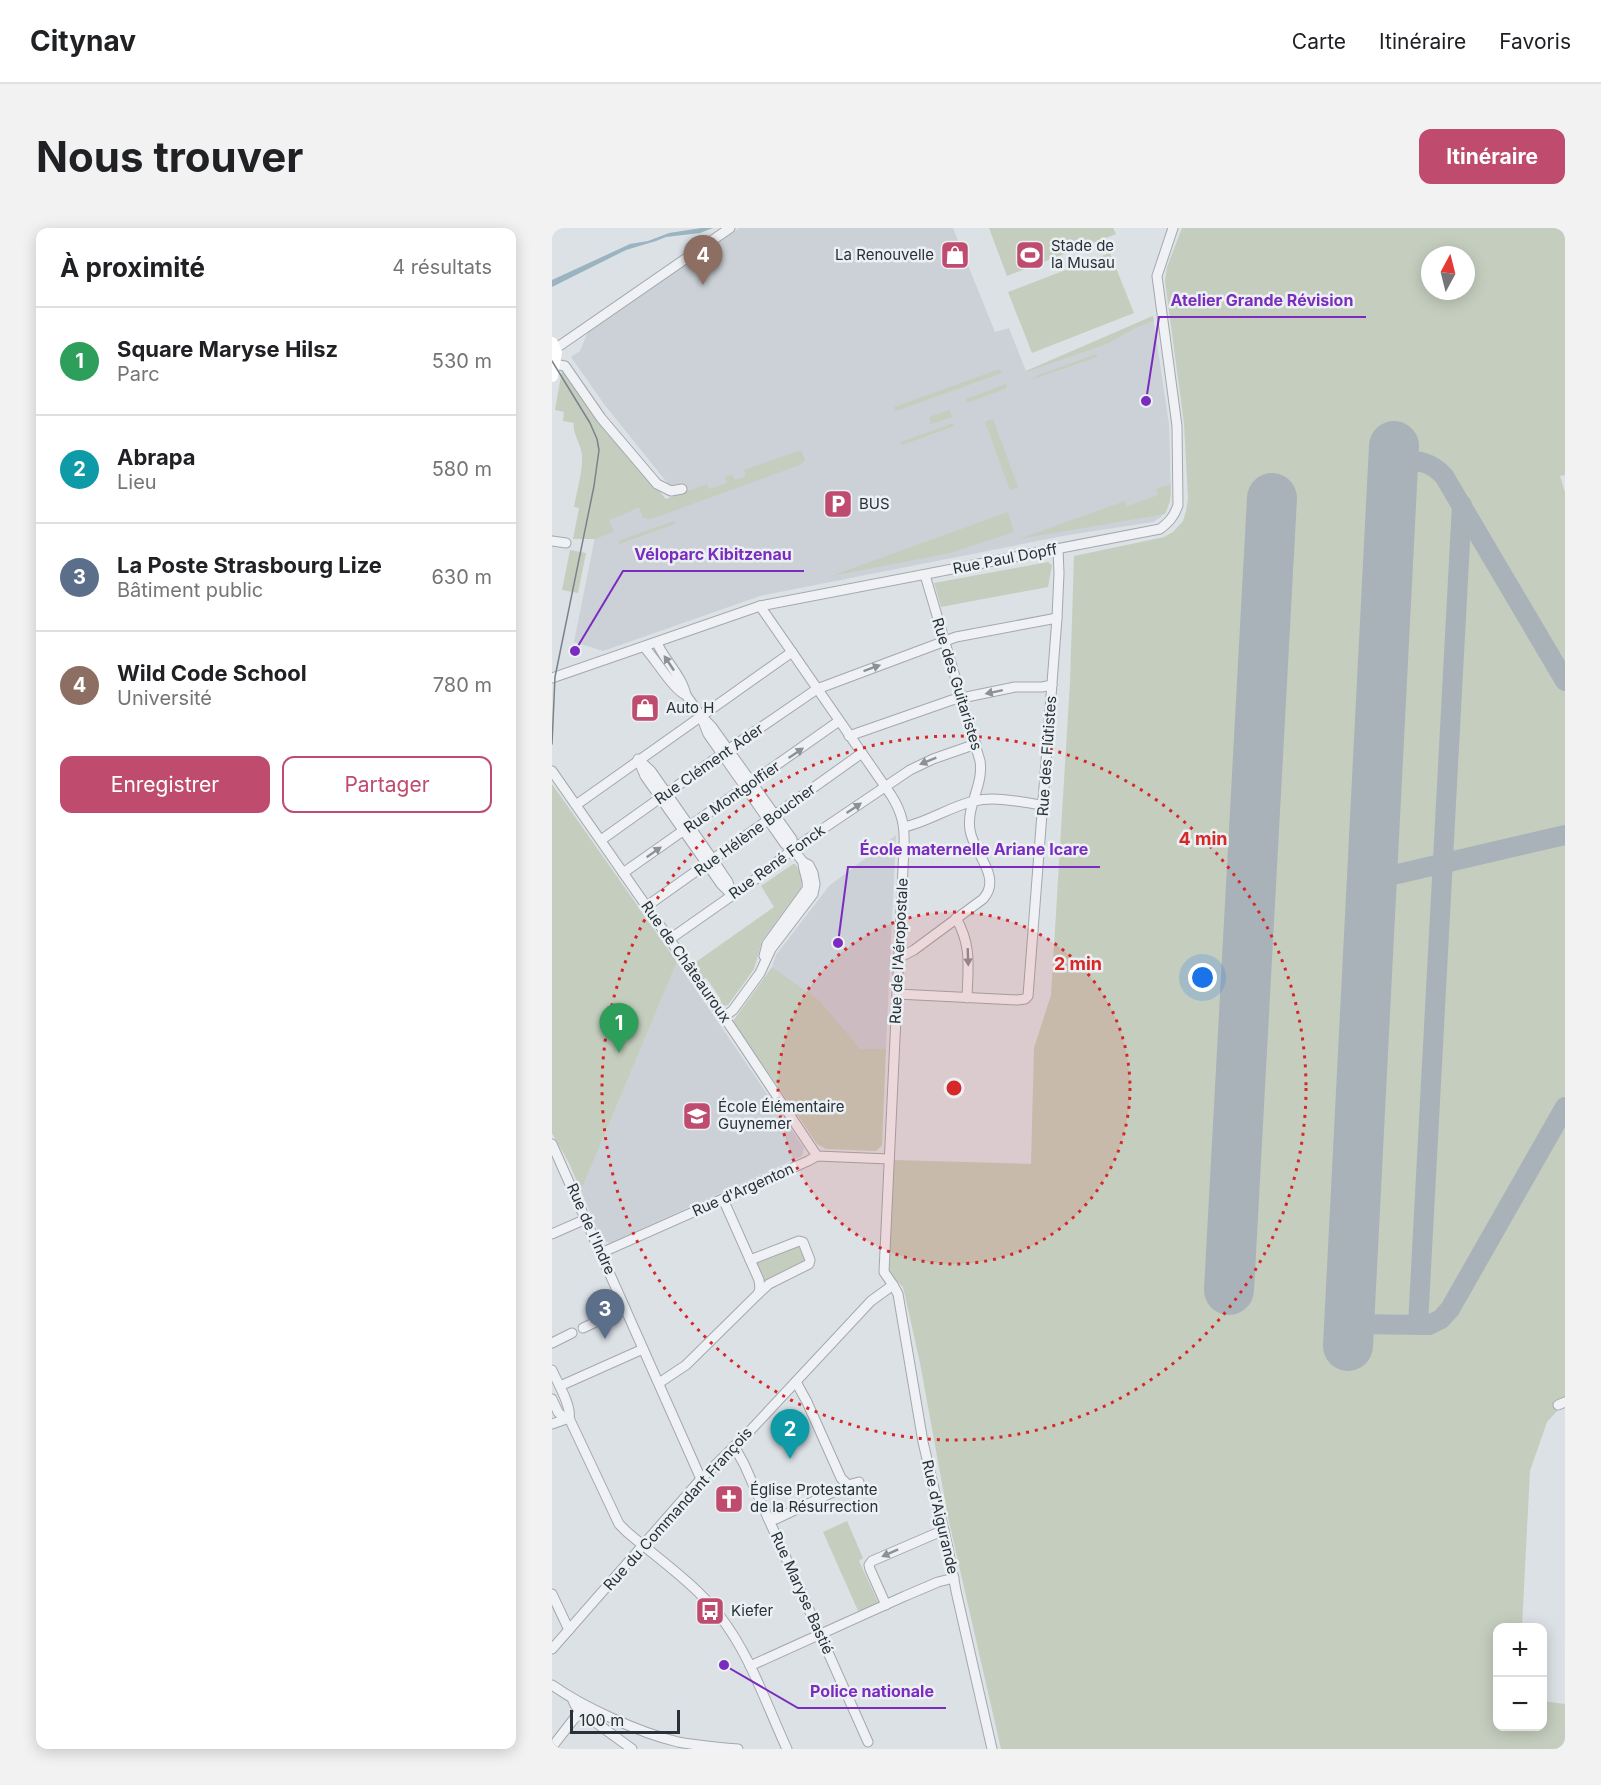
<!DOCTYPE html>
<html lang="fr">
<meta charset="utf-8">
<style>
:root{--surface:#fff;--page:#f2f2f2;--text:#202124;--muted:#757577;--line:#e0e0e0;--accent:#bf4c6f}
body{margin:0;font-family:Inter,sans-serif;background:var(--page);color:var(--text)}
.controls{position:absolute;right:18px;bottom:18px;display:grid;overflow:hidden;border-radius:12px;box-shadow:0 3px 15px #0003}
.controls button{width:54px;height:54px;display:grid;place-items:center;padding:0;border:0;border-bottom:2px solid var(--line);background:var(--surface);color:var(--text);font:30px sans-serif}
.compass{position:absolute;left:869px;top:18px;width:54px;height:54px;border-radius:50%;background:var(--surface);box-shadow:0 3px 15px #0003;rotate:7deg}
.scale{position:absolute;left:18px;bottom:15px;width:110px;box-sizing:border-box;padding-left:6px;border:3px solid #28313a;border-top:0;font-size:16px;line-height:21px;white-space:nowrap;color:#28313a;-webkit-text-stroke:4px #ebf0f3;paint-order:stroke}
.you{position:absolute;left:651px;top:750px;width:21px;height:21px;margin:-15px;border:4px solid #fff;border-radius:50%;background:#1a73e8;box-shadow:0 0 0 9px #1a73e833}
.badge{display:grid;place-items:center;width:39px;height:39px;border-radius:50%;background:var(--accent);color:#fff;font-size:20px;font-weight:700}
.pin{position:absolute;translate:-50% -50px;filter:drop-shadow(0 2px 3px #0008)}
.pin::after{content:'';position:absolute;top:32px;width:21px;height:18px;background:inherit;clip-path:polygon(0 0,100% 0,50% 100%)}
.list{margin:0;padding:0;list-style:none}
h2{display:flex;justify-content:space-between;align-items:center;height:78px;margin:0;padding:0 24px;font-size:26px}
h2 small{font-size:20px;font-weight:400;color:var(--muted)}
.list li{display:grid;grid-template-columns:39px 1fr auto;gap:18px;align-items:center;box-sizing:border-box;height:108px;padding:0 24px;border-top:2px solid var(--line)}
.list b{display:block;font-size:22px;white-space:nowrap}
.list p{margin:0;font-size:20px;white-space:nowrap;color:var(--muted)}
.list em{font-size:20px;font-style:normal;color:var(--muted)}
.actions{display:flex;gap:12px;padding:18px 24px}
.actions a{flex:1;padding:14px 0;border:2px solid var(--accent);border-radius:12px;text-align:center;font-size:21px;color:var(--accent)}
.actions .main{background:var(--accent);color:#fff}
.map{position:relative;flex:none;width:1013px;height:1521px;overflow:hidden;border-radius:12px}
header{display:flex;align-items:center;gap:36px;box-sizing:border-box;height:84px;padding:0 30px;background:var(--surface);border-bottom:2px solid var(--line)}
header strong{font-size:28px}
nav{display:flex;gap:33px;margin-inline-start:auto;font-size:21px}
.intro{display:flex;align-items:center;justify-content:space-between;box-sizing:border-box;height:144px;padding:0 36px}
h1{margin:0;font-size:42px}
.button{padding:15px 27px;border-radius:12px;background:var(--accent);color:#fff;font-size:21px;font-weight:700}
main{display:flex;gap:36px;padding:0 36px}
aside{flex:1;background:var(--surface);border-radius:12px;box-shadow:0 3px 15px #0003}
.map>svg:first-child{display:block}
.built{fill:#cbd1d6}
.green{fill:#c5cebe;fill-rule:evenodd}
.water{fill:#9ab4c2}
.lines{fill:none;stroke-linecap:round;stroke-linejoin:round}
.taxiway{stroke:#aab2b9;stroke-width:20}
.runway{stroke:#aab2b9;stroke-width:50}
.street-casing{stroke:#a2a9ae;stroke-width:11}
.street{stroke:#eff1f4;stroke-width:9}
.secondary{stroke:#fff;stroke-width:12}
.tram{stroke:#78838d;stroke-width:1.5}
.oneway{fill:#8c9197}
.ring{fill:none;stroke:#d62828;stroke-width:3;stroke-dasharray:3 6}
.labels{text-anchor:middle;stroke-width:5;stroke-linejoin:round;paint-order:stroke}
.poi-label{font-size:15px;fill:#28313a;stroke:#ebf0f3;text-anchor:start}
.street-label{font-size:15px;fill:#28313a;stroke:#ebf0f3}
.centre{fill:#d62828;stroke:#ebf0f3;stroke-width:3}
.ring-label{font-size:18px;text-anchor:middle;font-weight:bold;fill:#d62828;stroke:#ebf0f3;stroke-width:5;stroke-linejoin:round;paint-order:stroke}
.leader{fill:none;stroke:#7b2cbf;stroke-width:2}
.callout-dot{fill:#7b2cbf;stroke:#ebf0f3;stroke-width:2}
.callout-label{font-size:16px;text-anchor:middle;font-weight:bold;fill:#7b2cbf;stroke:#ebf0f3;stroke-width:5;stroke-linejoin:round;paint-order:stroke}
</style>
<header>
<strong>Citynav</strong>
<nav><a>Carte</a><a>Itinéraire</a><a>Favoris</a></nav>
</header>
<div class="intro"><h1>Nous trouver</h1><a class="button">Itinéraire</a></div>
<main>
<aside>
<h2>À proximité<small>4 résultats</small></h2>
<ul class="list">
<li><span class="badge" style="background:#2e9e5b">1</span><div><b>Square Maryse Hilsz</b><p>Parc</p></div><em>530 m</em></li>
<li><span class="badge" style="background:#0f9aa8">2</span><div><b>Abrapa</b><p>Lieu</p></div><em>580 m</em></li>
<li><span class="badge" style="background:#5c6f8a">3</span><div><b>La Poste Strasbourg Lize</b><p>Bâtiment public</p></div><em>630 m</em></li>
<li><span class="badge" style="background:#8d6e63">4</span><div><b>Wild Code School</b><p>Université</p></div><em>780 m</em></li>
</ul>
<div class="actions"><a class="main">Enregistrer</a><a>Partager</a></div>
</aside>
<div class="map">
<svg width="1013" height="1521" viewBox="0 0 1013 1521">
<rect width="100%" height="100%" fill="#dce1e5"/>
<!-- built -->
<g class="built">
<polygon points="187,0 401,0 443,104 457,100 474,143 601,88 617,197 619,266 615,282 609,289 601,294 516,307 208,368 51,423 22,414 51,269 80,283 125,267 52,176 19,129 28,123 37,101"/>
<polygon points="344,607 334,821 308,821 220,739 224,727 277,658"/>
<polygon points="125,734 252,920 250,928 58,1015 50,1012 29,963"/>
</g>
<!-- green -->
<g class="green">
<polygon points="437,0 561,0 564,6 455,48"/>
<path d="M630,0H1013V247L1008,248L1013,264V1179L1006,1182L995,1194L978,1243L970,1399L945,1400V1498H990L991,1473L1013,1476V1521H449L397,1294L368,1135L351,1059L342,1050L335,1039L342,932L479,936L482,820L499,767L518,454L522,328L612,309L621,304L631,293L634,283L636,271L632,196L613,53L615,39ZM878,27H914V63H878Z"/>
<polygon points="558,25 582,85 480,125 456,64"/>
<polygon points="601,88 602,93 585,99 555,116 474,144 474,143"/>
<polygon points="544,126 545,129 478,152 487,147"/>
<polygon points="448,141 450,145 344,183 342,179"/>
<path d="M10,142L66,214L114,271L155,256L157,261L175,255L173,249L180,247L183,252L194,248L192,242L249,222L253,232L248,237L99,291L91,290L87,280L57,292L62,304L43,311H21L27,280L22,279C25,262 31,244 30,227C29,216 20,205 22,195L11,193L12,184L3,182Z"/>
<polygon points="454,156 455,160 415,175 414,171"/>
<polygon points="397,182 400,189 379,196 377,189"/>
<polygon points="441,191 466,259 458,262 433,194"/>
<polygon points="402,195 402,198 350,217 349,214"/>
<polygon points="619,256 618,273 613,286 467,311 573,273 575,278 606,267 604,261"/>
<polygon points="456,284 462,304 398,325 279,348"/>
<polygon points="122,293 123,296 67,316 66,313"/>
<polygon points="18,322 34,325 26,365 10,362"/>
<polygon points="496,334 500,337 496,359 389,379 382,355"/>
<polygon points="0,556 125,734 29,963 17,935 0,905"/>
<polygon points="241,636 243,636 251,647 249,660 210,713 202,741 176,777 170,778 168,770 155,751 149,748 141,736 222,679 209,658"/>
<polygon points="220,739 268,773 308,821 334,821 330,917 324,923 274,921 265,916 181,793"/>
<polygon points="246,1017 253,1030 253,1032 213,1053 211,1053 204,1037 205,1035"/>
<polygon points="295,1293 311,1330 307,1333 327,1376 307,1385 271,1304"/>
</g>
<!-- water -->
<polygon class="water" points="149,0 161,0 148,5 114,9 104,13 74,22 0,59 0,52 78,16 96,13 117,5"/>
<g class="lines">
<!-- taxiway -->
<g class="taxiway">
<path d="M842,232C863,233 876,231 892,248L1013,453"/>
<polyline points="820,652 1013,607"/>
<polyline points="797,1096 877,1097 889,1091 898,1081 1013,879"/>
<polyline points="866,1097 910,277"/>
</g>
<!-- runway -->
<g class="runway">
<polyline points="677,1062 720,270"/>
<polyline points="796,1118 842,218"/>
</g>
<!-- street casing -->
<g class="street-casing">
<g id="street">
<polyline points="0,123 178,0"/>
<polyline points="2,136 13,138 49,190 105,256 119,263 130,261"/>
<polyline points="0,313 14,315"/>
<path d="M92,419C103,430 122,463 134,467C130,448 113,433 105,415"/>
<path d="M0,450L208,378L608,301C617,294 622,289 626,277L625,198L605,48L621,0"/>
<polyline points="134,467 149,488 160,499 240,611 241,621 233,616 156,506 149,488"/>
<polyline points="297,508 400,472 463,459 490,459 500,457"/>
<polygon points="86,531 99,543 161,632 176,654 180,667 169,656 93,548"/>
<polyline points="0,543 183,805 265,928"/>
<polyline points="24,577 240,424"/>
<path d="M352,599C376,594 397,579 422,573C443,568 469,574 491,577"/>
<polyline points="49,612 170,526 265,461 404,409 505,390"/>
<polyline points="71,645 287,493"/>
<polyline points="95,678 310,525"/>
<path d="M404,690C420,718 416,739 415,770"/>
<polyline points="118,711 205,650 241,621 358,542 381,531 424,516"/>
<path d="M212,728L215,716L255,661C257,651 251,644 251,634"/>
<path d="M347,730L362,722L431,671C451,649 421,625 418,602C414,578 432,557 428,533L373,347"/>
<polyline points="345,766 465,772 473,771 476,768 505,390 507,345 506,322"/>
<polyline points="172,789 181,782 208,745 219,721 261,666 263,656 261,645 257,637 251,634 241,621"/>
<polyline points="0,916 149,1251"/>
<polyline points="0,1006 34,991"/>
<polyline points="49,1025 256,933 265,928 337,931"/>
<polyline points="198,1032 247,1013 251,1014 258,1032 257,1036 217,1056 206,1066"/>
<polyline points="341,1057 346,1066 371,1214 396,1320 404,1363 440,1521"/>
<polyline points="31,1100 73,1080"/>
<polyline points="0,1115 20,1105"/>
<path d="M0,1142C5,1154 20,1178 17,1190L67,1296L75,1304C104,1329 143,1356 167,1387C198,1426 214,1476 235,1521"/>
<polyline points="244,1154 255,1174 289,1250 296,1257 307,1254"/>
<polyline points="107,1155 134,1137 206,1066 208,1061 207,1052 171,971"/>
<polyline points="8,1158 91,1121"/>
<polyline points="0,1171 6,1184 12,1190 17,1190"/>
<polyline points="1006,1177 1013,1174"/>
<polyline points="0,1196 17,1190"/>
<polyline points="182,1218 192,1236 316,1514"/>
<polyline points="216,1290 224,1291 296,1257"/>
<polyline points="0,1366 17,1402"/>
<polyline points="334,1377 318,1341 317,1337 320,1333 392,1302"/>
<path d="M0,1421L149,1251L195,1206L319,1073L341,1057L332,1044L352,619C353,598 350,584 339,567L208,378"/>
<polyline points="198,1438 353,1368 386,1354 402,1350"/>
<path d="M0,1457C31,1479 88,1505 126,1514C146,1518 166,1519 186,1521"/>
<polyline points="20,1470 23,1477 28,1483 80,1521"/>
<polyline points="0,1519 28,1483"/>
</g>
</g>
<!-- street -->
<use href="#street" class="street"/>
<!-- secondary -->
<polyline class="secondary" points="0,115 4,124 0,148"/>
<!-- tram -->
<polyline class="tram" points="0,133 38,195 45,211 47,222 42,258 3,449 0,516"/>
</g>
<!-- one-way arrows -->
<defs><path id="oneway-solid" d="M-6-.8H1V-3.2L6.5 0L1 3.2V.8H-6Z" transform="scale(1.5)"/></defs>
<g class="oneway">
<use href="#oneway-solid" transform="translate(117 435) rotate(-124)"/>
<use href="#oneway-solid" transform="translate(320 440) rotate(-20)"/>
<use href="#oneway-solid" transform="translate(442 464) rotate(168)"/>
<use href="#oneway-solid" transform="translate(244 525) rotate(-34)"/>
<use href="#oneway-solid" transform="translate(376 533) rotate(158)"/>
<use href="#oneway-solid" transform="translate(302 580) rotate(-34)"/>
<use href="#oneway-solid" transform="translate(102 624) rotate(-35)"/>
<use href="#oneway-solid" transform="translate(416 729) rotate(88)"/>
<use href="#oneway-solid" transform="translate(338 1325) rotate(156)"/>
</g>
<!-- distance rings -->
<circle cx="402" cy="860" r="176" fill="#d62828" fill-opacity=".12"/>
<g class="ring">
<circle cx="402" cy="860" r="176"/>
<circle cx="402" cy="860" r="352"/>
</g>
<!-- icons -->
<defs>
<g id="shop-square" transform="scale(1.5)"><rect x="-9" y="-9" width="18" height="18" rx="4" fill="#bf4c6f" stroke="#ebf0f3"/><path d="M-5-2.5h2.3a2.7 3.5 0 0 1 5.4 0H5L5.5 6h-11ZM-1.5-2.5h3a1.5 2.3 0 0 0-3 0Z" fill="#fff"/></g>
<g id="stadium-square" transform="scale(1.5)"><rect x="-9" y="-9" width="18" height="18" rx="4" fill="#bf4c6f" stroke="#ebf0f3"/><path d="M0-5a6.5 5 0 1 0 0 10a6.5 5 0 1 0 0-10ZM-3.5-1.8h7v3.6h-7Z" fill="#fff"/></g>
<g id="parking-square" transform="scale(1.5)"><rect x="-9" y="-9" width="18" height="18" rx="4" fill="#bf4c6f" stroke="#ebf0f3"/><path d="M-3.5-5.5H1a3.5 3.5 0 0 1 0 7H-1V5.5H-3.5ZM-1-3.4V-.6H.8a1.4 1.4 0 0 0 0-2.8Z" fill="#fff"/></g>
<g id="school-square" transform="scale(1.5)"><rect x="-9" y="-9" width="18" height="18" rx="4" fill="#bf4c6f" stroke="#ebf0f3"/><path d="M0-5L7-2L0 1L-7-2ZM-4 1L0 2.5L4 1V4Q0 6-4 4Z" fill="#fff"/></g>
<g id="church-square" transform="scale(1.5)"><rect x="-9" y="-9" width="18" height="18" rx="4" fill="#bf4c6f" stroke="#ebf0f3"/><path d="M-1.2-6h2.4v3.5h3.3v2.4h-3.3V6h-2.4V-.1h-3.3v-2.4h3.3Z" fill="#fff"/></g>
<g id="bus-square" transform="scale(1.5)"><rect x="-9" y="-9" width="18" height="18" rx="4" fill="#bf4c6f" stroke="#ebf0f3"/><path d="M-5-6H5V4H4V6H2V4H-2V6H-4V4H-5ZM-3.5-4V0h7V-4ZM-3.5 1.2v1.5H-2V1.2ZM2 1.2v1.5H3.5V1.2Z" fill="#fff"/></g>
</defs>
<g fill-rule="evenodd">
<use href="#shop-square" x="403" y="27"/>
<use href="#stadium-square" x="478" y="27"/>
<use href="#parking-square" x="286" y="276"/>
<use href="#shop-square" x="93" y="480"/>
<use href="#school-square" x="145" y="888"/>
<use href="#church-square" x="177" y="1271"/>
<use href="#bus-square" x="158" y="1383"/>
</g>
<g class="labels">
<!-- poi labels -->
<g class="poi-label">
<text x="499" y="23">Stade de<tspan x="499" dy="17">la Musau</tspan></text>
<text x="382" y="32" text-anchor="end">La Renouvelle</text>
<text x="307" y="281">BUS</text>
<text x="114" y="485">Auto H</text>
<text x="166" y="884">École Élémentaire<tspan x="166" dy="17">Guynemer</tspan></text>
<text x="198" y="1267">Église Protestante<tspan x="198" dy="17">de la Résurrection</tspan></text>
<text x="179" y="1388">Kiefer</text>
</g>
<!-- street labels -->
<g class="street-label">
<text transform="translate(453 331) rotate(-11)" y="5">Rue Paul Dopff</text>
<text transform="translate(405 456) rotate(73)" y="5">Rue des Guitaristes</text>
<text transform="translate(495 528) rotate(-86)" y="5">Rue des Flûtistes</text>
<text transform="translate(157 536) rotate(-35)" y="5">Rue Clément Ader</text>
<text transform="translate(180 569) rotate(-35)" y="5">Rue Montgolfier</text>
<text transform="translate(203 602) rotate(-36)" y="5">Rue Hélène Boucher</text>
<text transform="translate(225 634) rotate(-36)" y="5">Rue René Fonck</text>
<text transform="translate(347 723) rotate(-87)" y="5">Rue de l'Aéropostale</text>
<text transform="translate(134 734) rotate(55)" y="5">Rue de Châteauroux</text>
<text transform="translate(191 962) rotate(-24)" y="5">Rue d'Argenton</text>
<text transform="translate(39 1001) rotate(66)" y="5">Rue de l'Indre</text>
<text transform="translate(126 1281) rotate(-48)" y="5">Rue du Commandant François</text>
<text transform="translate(388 1289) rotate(77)" y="5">Rue d'Aigurande</text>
<text transform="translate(250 1365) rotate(66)" y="5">Rue Maryse Bastié</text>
</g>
</g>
<circle cx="402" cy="860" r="9" class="centre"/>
<g class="ring-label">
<text x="651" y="617">4 min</text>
<text x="526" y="742">2 min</text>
</g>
<!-- callouts -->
<path class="leader" d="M594 173L607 89H814M23 423L71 343H252M286 715L296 639H548M172 1437L246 1480H394"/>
<g class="callout-dot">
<circle cx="594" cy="173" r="6"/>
<circle cx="23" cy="423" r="6"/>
<circle cx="286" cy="715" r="6"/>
<circle cx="172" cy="1437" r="6"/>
</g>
<g class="callout-label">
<text x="710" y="78">Atelier Grande Révision</text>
<text x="161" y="332">Véloparc Kibitzenau</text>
<text x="422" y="627">École maternelle Ariane Icare</text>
<text x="320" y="1469">Police nationale</text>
</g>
</svg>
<div class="controls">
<button>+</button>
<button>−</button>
</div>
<svg class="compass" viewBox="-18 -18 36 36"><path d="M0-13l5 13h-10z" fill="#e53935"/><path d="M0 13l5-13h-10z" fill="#757577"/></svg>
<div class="scale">100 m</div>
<div class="you"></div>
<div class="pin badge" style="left:67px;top:825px;background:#2e9e5b">1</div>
<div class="pin badge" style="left:238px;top:1231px;background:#0f9aa8">2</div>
<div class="pin badge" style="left:53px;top:1111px;background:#5c6f8a">3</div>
<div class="pin badge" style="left:151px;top:57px;background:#8d6e63">4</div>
</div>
</main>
